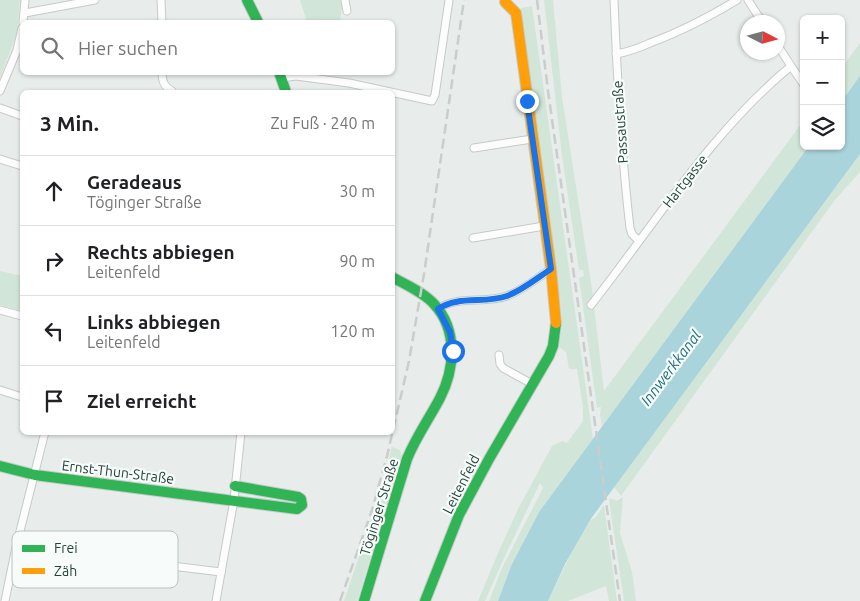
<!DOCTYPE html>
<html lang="de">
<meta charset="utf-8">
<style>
:root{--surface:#fff;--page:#f6f6f6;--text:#202124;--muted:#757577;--line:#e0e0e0}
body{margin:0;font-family:Ubuntu,sans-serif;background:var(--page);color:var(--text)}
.controls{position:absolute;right:15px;top:15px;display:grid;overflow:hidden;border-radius:8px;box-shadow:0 1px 4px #0004}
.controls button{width:45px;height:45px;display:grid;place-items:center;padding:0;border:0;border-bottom:1px solid var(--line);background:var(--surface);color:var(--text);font:25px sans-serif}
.compass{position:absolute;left:740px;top:15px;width:45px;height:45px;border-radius:50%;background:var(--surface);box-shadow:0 1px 4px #0004;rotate:96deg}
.stop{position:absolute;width:15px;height:15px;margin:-11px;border:4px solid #1a73e8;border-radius:50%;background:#fff}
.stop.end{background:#1a73e8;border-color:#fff;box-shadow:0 1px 5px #0008}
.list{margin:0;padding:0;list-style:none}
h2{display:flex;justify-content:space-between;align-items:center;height:65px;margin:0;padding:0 20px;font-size:21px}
h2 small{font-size:16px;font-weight:400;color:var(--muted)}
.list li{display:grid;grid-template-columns:32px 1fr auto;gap:15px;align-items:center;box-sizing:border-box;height:70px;padding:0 20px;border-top:1px solid var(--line)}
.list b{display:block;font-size:19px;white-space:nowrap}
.list p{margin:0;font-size:16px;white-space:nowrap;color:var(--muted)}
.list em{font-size:16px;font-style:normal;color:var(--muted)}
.icon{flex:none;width:28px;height:28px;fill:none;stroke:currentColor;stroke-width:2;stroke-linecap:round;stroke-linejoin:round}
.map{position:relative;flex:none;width:860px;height:601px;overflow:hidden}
.search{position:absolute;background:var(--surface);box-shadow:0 1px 4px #0004;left:20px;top:20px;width:375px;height:55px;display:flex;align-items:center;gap:12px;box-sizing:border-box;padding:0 18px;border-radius:8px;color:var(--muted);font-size:19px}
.panel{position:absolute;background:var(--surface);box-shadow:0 1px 4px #0004;left:20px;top:90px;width:375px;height:345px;border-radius:8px}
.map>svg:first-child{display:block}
.green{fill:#d1e6d8}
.water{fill:#a9d4db}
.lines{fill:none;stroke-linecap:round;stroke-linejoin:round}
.street-casing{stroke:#c5cac8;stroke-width:9}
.fast-casing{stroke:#c3cbc8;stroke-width:12}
.slow-casing{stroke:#c3cbc8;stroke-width:12}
.street{stroke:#fcfcfc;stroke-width:7}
.fast{stroke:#30b455;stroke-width:10}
.slow{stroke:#ff9f0a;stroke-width:10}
.rail{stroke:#c9cdcc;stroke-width:2.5;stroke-dasharray:10 5;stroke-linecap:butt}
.route{stroke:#1a73e8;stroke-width:6}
.labels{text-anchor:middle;stroke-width:4.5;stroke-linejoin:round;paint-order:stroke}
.street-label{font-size:14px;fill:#24423a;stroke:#f7fbf9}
.water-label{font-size:15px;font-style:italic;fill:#1c6f80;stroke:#f7fbf9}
.key{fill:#f7fbf9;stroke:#b8c4c0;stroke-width:1}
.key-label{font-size:14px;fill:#24423a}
</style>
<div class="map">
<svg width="860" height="601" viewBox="0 0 860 601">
<rect width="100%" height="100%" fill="#e8edeb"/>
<!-- green -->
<g class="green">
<polygon points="0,0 20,0 17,33 0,78"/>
<polygon points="300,0 343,0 340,22 307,22"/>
<polygon points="544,0 553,0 562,97 592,289 604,391 804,120 804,146 809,146 602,427 600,414 601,407 597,408 579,278 584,276 583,270 579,270 562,156"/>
<polygon points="532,6 593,439 539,512 511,566 498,601 489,601 502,568 543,488 540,483 504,558 485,601 478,601 498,553 518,509 552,446 562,441 567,443 583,421 583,407 577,369 569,369 566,352 559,347 562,325 561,306 532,102 521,8"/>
<polygon points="860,43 860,76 841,102 841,69"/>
<polygon points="860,154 860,172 835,200 621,496 614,487"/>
<polygon points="0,271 22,276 22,311 0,305"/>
<polygon points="392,447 400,450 402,456 357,601 344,601 374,512"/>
<polygon points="623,497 620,533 632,572 636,601 624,601 609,500 610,498 617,501"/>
<polygon points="604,505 617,601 609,601 606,586 568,601 548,601 579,537 590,520 596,517"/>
</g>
<!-- water -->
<polygon class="water" points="860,76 860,154 590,520 565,564 548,601 498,601 511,566 539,512 809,146 841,146 841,102"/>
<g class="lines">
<!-- street casing -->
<g class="street-casing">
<g id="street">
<polyline points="161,0 162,22"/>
<polyline points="345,0 347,11"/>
<path d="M614,0C617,76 621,152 630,228L632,234L639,241"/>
<polyline points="748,0 762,22"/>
<polyline points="25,13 95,0"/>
<polyline points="23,22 25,0"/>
<path d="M616,54C628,52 639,48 650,43C680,32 709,17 737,0"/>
<polyline points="791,66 804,85"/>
<path d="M162,72C162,81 164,87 172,91"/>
<polyline points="281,78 296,76 349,83 432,101 435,95 449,0"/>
<polyline points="0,91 17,50 22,28"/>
<polyline points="0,108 22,116"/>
<polyline points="474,148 532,139"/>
<polyline points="0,159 22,166"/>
<polyline points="473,238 544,226"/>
<path d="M591,305C655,224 710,133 791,66L778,46"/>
<path d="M438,309C458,295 485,304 507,296C523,290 537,278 551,269"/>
<polyline points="0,310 22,316"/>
<polyline points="499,355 500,364 503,368 532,384"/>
<polyline points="0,390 22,397"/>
<polyline points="16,547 221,572"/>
<polyline points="5,601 16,547 45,432"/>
<polyline points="216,601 234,500 241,432"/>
</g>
</g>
<!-- fast casing -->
<g class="fast-casing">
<g id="fast">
<polyline points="247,0 258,22"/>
<polyline points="279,72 286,92"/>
<polyline points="0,466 35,475 297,509 302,505 301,499 298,497 235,486"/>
<path d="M364,601L407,459C416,437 429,419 440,398C455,369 458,330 434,304C423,292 406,285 392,277"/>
<polyline points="425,601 459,515 489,459 549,356 553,346 556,323"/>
</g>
</g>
<!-- slow casing -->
<g class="slow-casing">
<polyline id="slow" points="505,2 516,13 551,269 556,323"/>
</g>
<!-- street -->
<use href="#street" class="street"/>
<!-- fast -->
<use href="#fast" class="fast"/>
<!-- slow -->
<use href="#slow" class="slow"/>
<!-- rail -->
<g class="rail">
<polyline points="537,0 548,91 620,601"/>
<polyline points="340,601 372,510 387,456 409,361 424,274 464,0"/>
</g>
</g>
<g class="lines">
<!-- route -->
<path class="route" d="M453,351L450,332L438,309C458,295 485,304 507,296C523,290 537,278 551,269L527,101"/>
</g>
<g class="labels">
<!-- street labels -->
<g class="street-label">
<text transform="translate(620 122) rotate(-94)" y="5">Passaustraße</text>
<text transform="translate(685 181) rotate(-52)" y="5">Hartgasse</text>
<text transform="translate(118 472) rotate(7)" y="5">Ernst-Thun-Straße</text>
<text transform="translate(461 484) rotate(-63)" y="5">Leitenfeld</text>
<text transform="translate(379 507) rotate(-73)" y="5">Töginger Straße</text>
</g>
<!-- water labels -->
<g class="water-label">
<text transform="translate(671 368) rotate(-53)" y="5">Innwerkkanal</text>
</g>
</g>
<!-- legend -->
<rect x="12" y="531" width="166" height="57" rx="8" class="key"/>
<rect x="22" y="545" width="23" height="7" fill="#30b455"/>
<rect x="22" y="568" width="23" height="6" fill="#ff9f0a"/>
<g class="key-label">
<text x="54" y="553">Frei</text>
<text x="54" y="576">Zäh</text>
</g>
</svg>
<div class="controls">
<button>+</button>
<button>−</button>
<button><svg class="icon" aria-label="layers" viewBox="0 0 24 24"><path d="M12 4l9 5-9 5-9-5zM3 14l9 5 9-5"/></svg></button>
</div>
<svg class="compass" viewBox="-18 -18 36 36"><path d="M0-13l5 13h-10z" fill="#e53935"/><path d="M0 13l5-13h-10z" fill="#757577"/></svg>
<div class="stop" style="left:453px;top:351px"></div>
<div class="stop end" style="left:527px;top:101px"></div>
<div class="search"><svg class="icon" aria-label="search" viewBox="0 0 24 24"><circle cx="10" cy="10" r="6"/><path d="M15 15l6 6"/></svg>Hier suchen</div>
<section class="panel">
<h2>3 Min.<small>Zu Fuß · 240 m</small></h2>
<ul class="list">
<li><svg class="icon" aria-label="ahead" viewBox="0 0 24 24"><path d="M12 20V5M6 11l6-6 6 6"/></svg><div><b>Geradeaus</b><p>Töginger Straße</p></div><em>30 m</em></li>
<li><svg class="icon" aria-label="right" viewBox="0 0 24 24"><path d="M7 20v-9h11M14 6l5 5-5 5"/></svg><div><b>Rechts abbiegen</b><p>Leitenfeld</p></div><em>90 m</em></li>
<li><svg class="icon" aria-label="left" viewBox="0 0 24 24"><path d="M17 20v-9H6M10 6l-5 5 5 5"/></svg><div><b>Links abbiegen</b><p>Leitenfeld</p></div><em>120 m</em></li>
<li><svg class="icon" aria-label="arrive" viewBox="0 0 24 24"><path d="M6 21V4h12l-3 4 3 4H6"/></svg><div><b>Ziel erreicht</b></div></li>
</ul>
</section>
</div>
